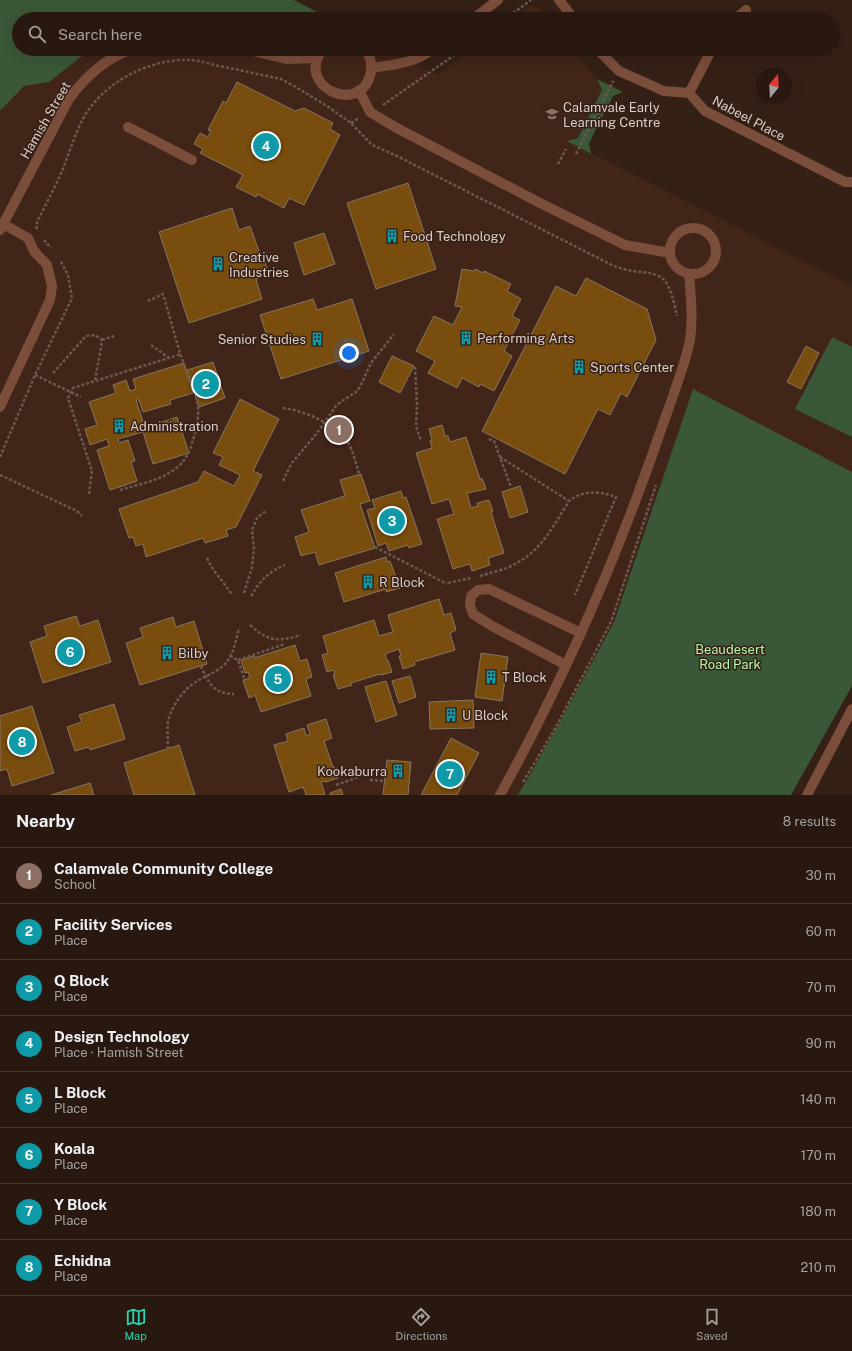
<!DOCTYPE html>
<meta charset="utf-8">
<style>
:root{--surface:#281810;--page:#34251e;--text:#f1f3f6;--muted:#a5a09f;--line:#443730;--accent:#28d5ad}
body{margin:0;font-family:"Public Sans",sans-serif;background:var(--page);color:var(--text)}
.compass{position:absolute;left:756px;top:68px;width:36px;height:36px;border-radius:50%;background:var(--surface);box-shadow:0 4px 16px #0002;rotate:18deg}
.you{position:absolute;left:349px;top:353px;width:14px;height:14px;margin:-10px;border:3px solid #fff;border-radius:50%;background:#1a73e8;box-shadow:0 0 0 6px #1a73e833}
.badge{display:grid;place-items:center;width:26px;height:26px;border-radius:50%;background:var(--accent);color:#fff;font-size:13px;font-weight:700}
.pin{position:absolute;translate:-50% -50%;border:2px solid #fff;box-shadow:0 1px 4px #0006}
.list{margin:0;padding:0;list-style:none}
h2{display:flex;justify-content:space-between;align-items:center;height:52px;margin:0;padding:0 16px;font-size:17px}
h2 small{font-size:13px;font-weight:400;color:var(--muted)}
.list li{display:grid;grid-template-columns:26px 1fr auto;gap:12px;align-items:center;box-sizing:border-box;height:56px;padding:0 16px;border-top:1px solid var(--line)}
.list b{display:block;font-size:15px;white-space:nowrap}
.list p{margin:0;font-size:13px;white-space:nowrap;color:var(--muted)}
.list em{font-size:13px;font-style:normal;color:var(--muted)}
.icon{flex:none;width:22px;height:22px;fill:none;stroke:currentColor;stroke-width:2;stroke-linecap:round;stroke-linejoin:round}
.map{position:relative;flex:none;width:852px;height:795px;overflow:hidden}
.search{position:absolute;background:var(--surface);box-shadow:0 4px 16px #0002;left:12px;right:12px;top:12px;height:44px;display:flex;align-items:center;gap:10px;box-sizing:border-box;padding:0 14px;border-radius:22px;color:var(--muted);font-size:15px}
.sheet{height:500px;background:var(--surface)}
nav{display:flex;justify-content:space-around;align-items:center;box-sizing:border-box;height:56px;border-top:1px solid var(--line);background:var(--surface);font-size:11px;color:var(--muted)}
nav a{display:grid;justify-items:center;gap:2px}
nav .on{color:var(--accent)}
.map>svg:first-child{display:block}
.built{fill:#412518}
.green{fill:#3a5737}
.building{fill:#784d0e;stroke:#877561}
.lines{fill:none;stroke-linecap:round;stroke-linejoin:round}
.path{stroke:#6c5950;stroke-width:2.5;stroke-dasharray:3 2;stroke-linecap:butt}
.minor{stroke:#7b4d3b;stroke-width:10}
.labels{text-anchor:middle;stroke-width:3;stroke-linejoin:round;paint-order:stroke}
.poi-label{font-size:13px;fill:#dccec7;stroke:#352016;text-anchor:start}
.street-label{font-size:13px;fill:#dccec7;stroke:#352016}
.park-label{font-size:13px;fill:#b3f8ac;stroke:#352016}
</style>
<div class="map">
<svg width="852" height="795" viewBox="0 0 852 795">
<rect width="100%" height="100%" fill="#352016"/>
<!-- built -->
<g class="built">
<polygon points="529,6 539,8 548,19 512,19"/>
<polygon points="25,49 388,49 438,75 472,49 573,49 597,79 602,90 578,138 568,141 852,286 852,472 693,389 614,622 556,729 518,795 0,795 0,98"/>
</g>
<!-- green -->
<g class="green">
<polygon points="0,0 294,0 319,13 313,19 221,19 207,16 147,19 19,19 19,49 91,49 49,82 24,86 0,111"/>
<polygon points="597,79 623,92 613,96 589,143 591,154 567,141 578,138 602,90"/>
<polygon points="832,337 852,347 852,437 795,409"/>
<polygon points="693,389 852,472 852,686 791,795 518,795 556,729 614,622"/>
</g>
<!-- building -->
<g class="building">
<polygon points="237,82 295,111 304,108 333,123 330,129 340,135 304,205 289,198 284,208 257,194 256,197 236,187 243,175 200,153 203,149 194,144 200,133 208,137 211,131 208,130 223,101 226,103"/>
<polygon points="408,183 436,269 376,289 347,203"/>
<polygon points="232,208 239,230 250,226 260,254 262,254 269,274 256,279 262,299 189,323 159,232"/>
<polygon points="324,233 335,264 304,275 294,243"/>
<polygon points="462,269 474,271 475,269 483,273 484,271 511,284 507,291 521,299 512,316 520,320 504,351 512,356 494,391 480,384 479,387 462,378 457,388 428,373 435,361 416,351 434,316 453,325 462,307 455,306"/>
<polygon points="586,278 647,309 656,340 627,397 621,393 610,415 598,409 565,474 482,431 556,286 576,296"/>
<polygon points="313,299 317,310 352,299 369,351 281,379 260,315"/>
<polygon points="806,346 819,353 801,389 787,382"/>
<polygon points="392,356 414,366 400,393 379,382"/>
<polygon points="213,362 225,398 199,407 187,370"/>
<polygon points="184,363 193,393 170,400 171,404 143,412 139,400 136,400 145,428 177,417 189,453 153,464 143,432 118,439 119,443 128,440 135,461 131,462 137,481 110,490 97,450 109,446 107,439 90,445 85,429 97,425 89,402 116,393 113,385 126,380 130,391 136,389 133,379"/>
<polygon points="240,399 279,419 253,471 262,475 236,527 226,530 228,536 205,543 203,538 146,557 143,544 136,546 133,537 129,538 119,509 198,482 204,471 234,486 240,475 219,465 223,457 213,453"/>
<polygon points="442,425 445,436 448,436 450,442 466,437 480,479 482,478 486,489 467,493 471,508 478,506 477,503 489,500 493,511 491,512 504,553 488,558 490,565 472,571 470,564 453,569 437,519 454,514 449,499 432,504 416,453 432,448 430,441 432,440 429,429"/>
<polygon points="361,474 370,501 360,504 375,548 319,565 315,552 301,556 295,537 309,532 301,510 345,496 340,480"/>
<polygon points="520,486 528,512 510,518 502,492"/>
<polygon points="401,491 403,498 406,497 422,544 409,548 408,545 389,551 386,543 378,546 367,510 375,508 372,500"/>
<polygon points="386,557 387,562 390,561 400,588 386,592 386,589 344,602 335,573"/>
<polygon points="439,599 444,615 451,613 456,630 450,633 455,650 414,662 415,665 403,669 399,656 401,656 399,649 385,654 387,661 388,660 392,672 381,675 380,674 351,683 352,685 338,689 333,675 335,675 334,670 327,672 322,655 328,653 323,636 374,620 379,636 393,632 388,615"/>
<polygon points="76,616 80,626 98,620 111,662 43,683 30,642 47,636 44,626"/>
<polygon points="173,617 176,627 194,621 207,664 140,685 126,643 143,637 140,628"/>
<polygon points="295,645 300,661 307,659 312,677 306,679 311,696 261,712 255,695 249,698 243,680 250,678 248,672 245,673 241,660 254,656 254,658"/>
<polygon points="481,653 508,657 502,701 475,697"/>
<polygon points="410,676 416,697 399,703 392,681"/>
<polygon points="386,681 397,715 376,722 365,687"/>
<polygon points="473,700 474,728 430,729 429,702"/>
<polygon points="114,704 125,739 90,750 89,747 75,751 67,727 82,722 79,715"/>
<polygon points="32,706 54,773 12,786 7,769 0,771 0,716"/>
<polygon points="326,719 332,738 324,741 333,767 334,767 338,778 326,782 325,781 321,782 325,795 306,795 303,787 289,792 274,745 288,741 286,734 304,728 306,736 310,734 307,725"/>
<polygon points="451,738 479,753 457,795 421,795"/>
<polygon points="179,745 195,795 134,795 124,763"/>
<polygon points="387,760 411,762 408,795 383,795"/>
<polygon points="90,783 94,795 51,795"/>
<polygon points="341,789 343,795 330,795 330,793"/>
</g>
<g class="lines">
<!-- path -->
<g class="path">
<polyline points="505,19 531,0"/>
<polyline points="383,105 463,49"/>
<polyline points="351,123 359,118"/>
<polyline points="576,154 613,81"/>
<polyline points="558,164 566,149"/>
<path d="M37,229L36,226L38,220C45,206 53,191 60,176C69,155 75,131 87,112C109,79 153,58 192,60C201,61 210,64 219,66C240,70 261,75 281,79L294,86L327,106L351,123L372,145L397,156L612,265C619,268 626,270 633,271C647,273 662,272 668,286C673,296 675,307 677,316"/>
<polyline points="44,240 51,248"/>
<polyline points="102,340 114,336"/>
<polyline points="151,345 169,358"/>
<polyline points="415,367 417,404 416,426 421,441"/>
<polyline points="53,373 86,336 95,335 101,339 102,342 95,380"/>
<polyline points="35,375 81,397"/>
<path d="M283,408C304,411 332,422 346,440C353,449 356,463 359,474"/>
<polyline points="489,439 494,441 511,487"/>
<polyline points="0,457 35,375 72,298 68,275 60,260"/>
<polyline points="500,457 569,501"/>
<polyline points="0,475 77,511 82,516"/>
<polyline points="283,481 291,464 317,433 336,406 342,401 356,392 360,387 371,363 394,334"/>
<path d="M120,490C138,484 161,481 176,468C185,462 189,453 192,443C195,434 197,426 198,416C200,395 186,373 180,353C174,333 169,314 163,294L148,301"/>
<polyline points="89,494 92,471 68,398 73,388 181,354"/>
<polyline points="375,547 447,584"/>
<path d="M207,558C213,572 224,582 232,595"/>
<path d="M480,576C490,573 507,569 515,564C541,551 554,525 569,501C583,490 600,491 616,497L575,595"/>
<polyline points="448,583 471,578"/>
<polyline points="244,593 252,567 254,548 252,530 257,518 266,511"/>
<path d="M251,596C260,581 269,571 285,565"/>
<path d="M250,625C269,642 278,642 301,635"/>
<polyline points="230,656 238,660 244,678"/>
<polyline points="238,660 285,644"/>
<path d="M201,666C208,683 214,694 234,694"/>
<path d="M168,749C168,740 167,730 168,721C172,705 184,689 197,681C207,675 218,672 226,663C234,653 236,640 239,628"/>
<polyline points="370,780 385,781"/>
<polyline points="523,782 556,727 611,622 656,485"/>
<polyline points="336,785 359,777"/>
</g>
<!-- minor -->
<g class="minor">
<polyline points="559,0 574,19"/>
<polyline points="473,19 498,0"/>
<polyline points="735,19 746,10"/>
<polyline points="245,49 286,59 318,58"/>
<path d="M323,49C293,86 362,118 371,72C372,64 370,55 364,49"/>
<polyline points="597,49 619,71 664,91 689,93 705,111 845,182 852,182"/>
<path d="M371,68C393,65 415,63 433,49"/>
<polyline points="359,90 370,112 395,127 540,203 625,245 670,253"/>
<polyline points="689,93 712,49"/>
<polyline points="128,127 192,160"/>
<circle cx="693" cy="251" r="23"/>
<path d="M0,230L69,99C85,77 106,58 132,49"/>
<polyline points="0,407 50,300 52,286 47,265 34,251 28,238 3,224"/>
<polyline points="566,665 492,626 473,614 470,605 471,596 478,590 489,589 581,633"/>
<path d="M500,795C561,685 612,569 654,450C661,429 669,408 676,387C681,372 687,356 690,340C693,319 691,296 689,274"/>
<polyline points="807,795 852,709"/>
</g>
</g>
<!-- icons -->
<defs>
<g id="school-bare" transform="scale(1.08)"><path d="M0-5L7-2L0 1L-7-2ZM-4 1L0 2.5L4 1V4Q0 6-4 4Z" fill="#8d6e63" stroke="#352016" stroke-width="2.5" paint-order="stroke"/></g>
<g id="building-bare" transform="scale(1.08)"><path d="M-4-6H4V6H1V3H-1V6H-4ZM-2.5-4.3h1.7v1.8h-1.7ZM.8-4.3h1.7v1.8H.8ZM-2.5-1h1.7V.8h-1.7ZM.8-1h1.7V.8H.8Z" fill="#0f9aa8" stroke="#352016" stroke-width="2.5" paint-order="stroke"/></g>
</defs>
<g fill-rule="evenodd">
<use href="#school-bare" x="552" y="114"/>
<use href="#building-bare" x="392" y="236"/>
<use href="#building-bare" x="218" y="264"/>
<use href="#building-bare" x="466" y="338"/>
<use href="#building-bare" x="317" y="339"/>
<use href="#building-bare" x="579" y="367"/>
<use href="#building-bare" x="119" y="426"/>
<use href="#building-bare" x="368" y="582"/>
<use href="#building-bare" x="167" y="653"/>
<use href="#building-bare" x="491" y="677"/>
<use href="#building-bare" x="451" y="715"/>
<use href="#building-bare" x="398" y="771"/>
</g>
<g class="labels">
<!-- poi labels -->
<g class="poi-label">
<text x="563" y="112">Calamvale Early<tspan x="563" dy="15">Learning Centre</tspan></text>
<text x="403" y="241">Food Technology</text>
<text x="229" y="262">Creative<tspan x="229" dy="15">Industries</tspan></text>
<text x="477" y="343">Performing Arts</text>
<text x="306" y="344" text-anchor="end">Senior Studies</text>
<text x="590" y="372">Sports Center</text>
<text x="130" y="431">Administration</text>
<text x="379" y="587">R Block</text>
<text x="178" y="658">Bilby</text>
<text x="502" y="682">T Block</text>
<text x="462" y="720">U Block</text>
<text x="387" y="776" text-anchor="end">Kookaburra</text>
</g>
<!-- street labels -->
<g class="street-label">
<text transform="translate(749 118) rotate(28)" y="5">Nabeel Place</text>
<text transform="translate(45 120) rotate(-60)" y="5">Hamish Street</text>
</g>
<!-- park labels -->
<g class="park-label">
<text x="730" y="654">Beaudesert<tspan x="730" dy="15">Road Park</tspan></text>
</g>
</g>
</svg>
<svg class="compass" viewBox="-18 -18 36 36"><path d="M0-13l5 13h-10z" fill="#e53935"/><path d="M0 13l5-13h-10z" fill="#a5a09f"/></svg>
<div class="you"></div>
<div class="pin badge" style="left:339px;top:430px;background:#8d6e63">1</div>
<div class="pin badge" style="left:206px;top:384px;background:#0f9aa8">2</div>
<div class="pin badge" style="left:392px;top:521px;background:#0f9aa8">3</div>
<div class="pin badge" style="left:266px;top:146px;background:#0f9aa8">4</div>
<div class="pin badge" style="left:278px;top:679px;background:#0f9aa8">5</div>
<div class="pin badge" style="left:70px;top:652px;background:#0f9aa8">6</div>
<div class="pin badge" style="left:450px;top:774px;background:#0f9aa8">7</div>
<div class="pin badge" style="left:22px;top:742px;background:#0f9aa8">8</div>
<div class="search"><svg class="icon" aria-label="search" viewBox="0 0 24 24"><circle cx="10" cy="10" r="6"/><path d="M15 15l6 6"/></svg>Search here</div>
</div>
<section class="sheet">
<h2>Nearby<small>8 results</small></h2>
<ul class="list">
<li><span class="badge" style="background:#8d6e63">1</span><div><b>Calamvale Community College</b><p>School</p></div><em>30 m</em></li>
<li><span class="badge" style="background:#0f9aa8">2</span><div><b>Facility Services</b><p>Place</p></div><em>60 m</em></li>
<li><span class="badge" style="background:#0f9aa8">3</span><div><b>Q Block</b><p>Place</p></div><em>70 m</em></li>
<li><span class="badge" style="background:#0f9aa8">4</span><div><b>Design Technology</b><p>Place · Hamish Street</p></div><em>90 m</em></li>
<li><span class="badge" style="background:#0f9aa8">5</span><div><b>L Block</b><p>Place</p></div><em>140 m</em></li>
<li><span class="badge" style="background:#0f9aa8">6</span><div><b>Koala</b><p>Place</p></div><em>170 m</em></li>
<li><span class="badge" style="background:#0f9aa8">7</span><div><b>Y Block</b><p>Place</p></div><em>180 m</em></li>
<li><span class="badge" style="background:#0f9aa8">8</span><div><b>Echidna</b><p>Place</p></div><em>210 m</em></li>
</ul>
</section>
<nav>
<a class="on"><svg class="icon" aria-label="map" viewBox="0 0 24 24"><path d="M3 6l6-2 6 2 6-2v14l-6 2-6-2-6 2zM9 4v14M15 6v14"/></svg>Map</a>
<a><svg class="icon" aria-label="directions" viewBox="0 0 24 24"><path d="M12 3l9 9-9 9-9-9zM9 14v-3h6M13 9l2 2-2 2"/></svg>Directions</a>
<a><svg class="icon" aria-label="saved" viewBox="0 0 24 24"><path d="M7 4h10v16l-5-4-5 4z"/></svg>Saved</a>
</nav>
